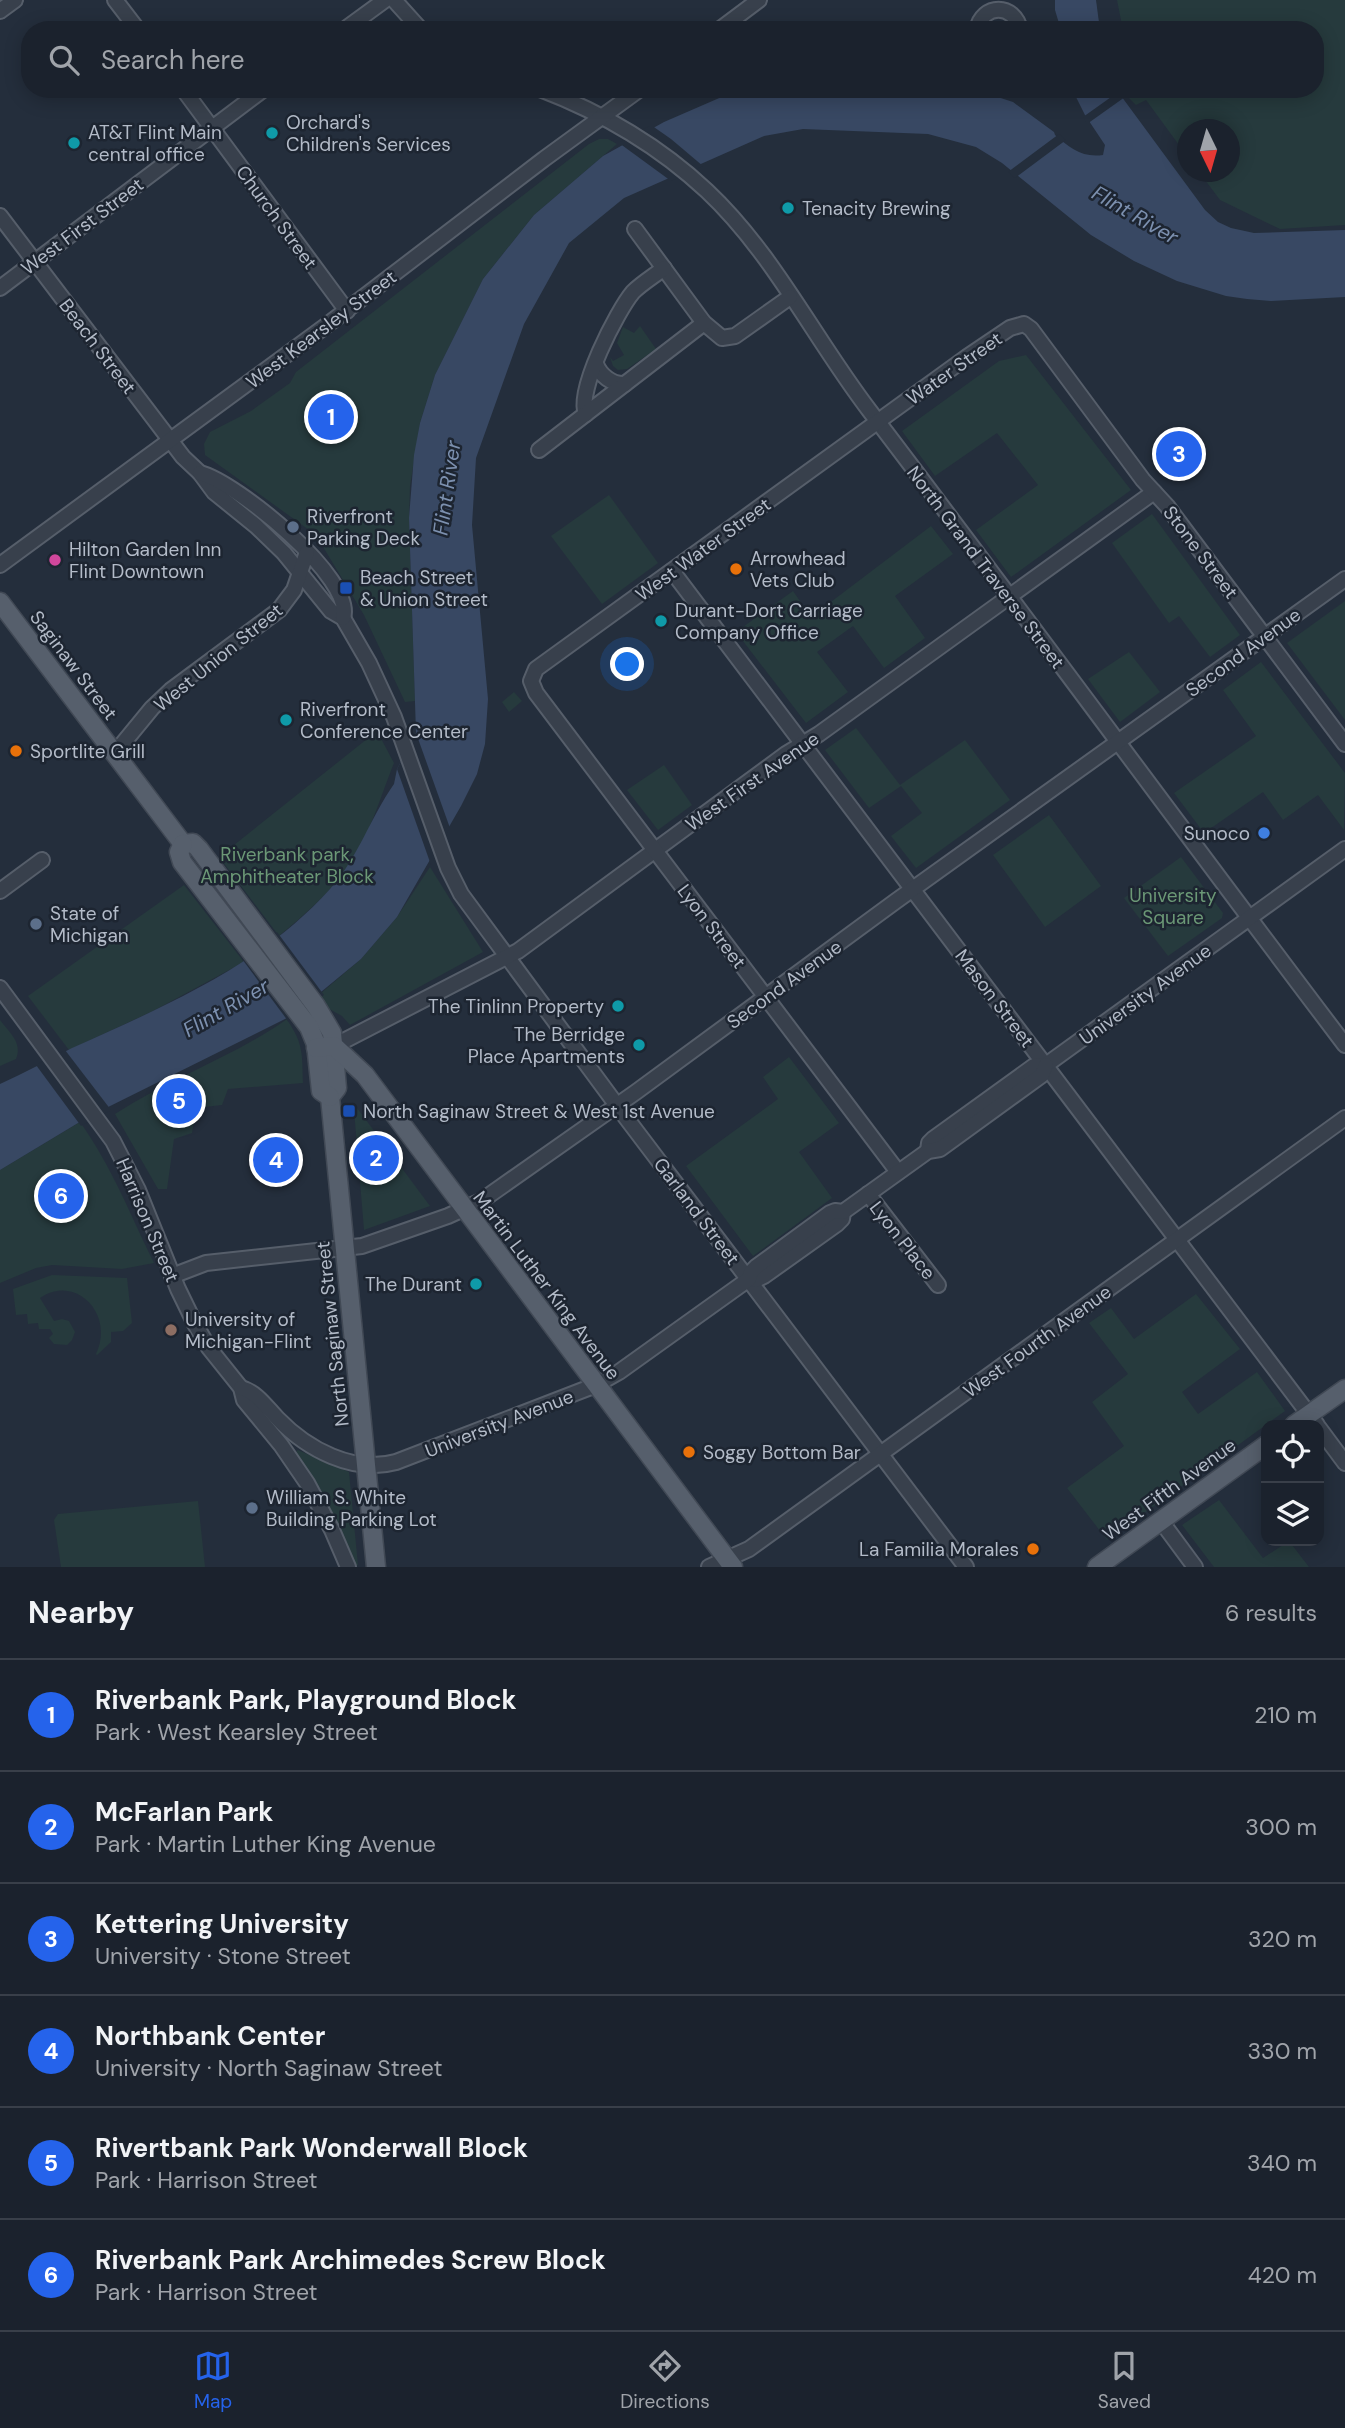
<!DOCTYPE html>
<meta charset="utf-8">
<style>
:root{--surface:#1b222d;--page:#242a35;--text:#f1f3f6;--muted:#a0a4aa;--line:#393f49;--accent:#2563eb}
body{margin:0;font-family:"DM Sans",sans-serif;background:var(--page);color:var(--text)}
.controls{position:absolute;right:21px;bottom:21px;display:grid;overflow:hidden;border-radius:14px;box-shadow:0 4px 18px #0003}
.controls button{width:63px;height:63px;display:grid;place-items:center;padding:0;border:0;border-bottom:2px solid var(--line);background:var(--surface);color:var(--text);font:35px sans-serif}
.compass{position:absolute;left:1177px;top:119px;width:63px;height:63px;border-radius:50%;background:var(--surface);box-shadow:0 4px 18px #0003;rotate:175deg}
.you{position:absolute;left:628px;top:665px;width:24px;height:24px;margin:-18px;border:5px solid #fff;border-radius:50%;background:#1a73e8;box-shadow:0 0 0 10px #1a73e833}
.badge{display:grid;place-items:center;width:46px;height:46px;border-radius:50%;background:var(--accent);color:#fff;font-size:23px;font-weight:700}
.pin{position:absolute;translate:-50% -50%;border:4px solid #fff;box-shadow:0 2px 7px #0006}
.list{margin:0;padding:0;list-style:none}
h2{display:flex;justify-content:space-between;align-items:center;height:91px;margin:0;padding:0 28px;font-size:30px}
h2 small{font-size:23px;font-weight:400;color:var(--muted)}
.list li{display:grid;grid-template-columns:46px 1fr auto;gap:21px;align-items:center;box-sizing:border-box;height:112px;padding:0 28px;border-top:2px solid var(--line)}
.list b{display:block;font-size:26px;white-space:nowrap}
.list p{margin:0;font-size:23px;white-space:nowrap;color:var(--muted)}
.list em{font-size:23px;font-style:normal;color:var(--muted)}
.icon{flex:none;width:38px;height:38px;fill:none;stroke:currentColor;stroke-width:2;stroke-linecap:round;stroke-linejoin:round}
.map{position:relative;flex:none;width:1345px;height:1567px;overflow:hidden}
.search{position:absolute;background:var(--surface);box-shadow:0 4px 18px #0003;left:21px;right:21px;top:21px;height:77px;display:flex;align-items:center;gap:18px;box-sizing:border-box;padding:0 24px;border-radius:28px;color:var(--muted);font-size:26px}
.sheet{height:763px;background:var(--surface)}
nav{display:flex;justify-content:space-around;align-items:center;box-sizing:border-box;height:98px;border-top:2px solid var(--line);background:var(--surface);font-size:19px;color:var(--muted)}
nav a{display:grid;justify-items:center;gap:4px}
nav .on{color:var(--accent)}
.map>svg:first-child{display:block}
.green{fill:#263a3d}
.water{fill:#384863}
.pier{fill:#242e3c}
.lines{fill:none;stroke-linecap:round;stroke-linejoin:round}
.minor-casing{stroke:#565e6a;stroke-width:18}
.major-casing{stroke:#414955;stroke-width:21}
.minor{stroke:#38404c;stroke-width:14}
.major{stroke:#565f6c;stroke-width:18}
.culture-dot{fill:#0f9aa8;stroke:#1d2531;stroke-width:2.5}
.service-dot{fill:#5c6f8a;stroke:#1d2531;stroke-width:2.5}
.hotel-dot{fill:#d1479c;stroke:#1d2531;stroke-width:2.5}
.food-dot{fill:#e8710a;stroke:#1d2531;stroke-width:2.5}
.transit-dot{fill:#1a4fb4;stroke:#1d2531;stroke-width:2.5}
.shop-dot{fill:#3f7fe0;stroke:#1d2531;stroke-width:2.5}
.education-dot{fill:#8d6e63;stroke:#1d2531;stroke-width:2.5}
.labels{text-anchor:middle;stroke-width:5;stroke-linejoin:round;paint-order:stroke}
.poi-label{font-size:19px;fill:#b3bbc8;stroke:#1d2531;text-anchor:start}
.street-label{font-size:19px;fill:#b3bbc8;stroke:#1d2531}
.park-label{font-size:19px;fill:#6b9876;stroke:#1d2531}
.water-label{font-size:21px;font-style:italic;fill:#7c90af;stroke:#1d2531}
</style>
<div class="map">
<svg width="1345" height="1567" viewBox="0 0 1345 1567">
<rect width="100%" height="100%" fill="#242e3c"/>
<!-- green -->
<g class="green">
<polygon points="1117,0 1345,0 1345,225 1280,229 1220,200 1199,172 1230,172 1230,130 1188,130 1187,156 1146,100 1136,105 1120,89 1315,89 1315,30 1123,30"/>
<polygon points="599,139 608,139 617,144 534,215 483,279 435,375 420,423 410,486 409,518 415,701 405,702 364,615 316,535 205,455 204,444 210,432 251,411 290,383 296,372 589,144"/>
<polygon points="640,326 656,349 627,369 618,370 613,366 610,357 613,361 624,355 617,343 623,327 634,333"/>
<polygon points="1026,355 1131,490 1011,577 976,530 1038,485 997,433 935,476 902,431 999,361"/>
<polygon points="609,495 658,563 602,604 551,536"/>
<polygon points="1152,514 1240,635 1210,657 1179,616 1169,623 1112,543"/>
<polygon points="931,526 953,554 895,596 925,638 884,668 853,626 817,652 848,692 806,723 736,632 793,591 811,617"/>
<polygon points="1345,601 1345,720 1287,643"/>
<polygon points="1129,652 1160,692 1120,722 1088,679"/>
<polygon points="1261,662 1345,773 1344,830 1318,795 1283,820 1263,792 1204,833 1174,793 1256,736 1223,690"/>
<polygon points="514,692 522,701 509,712 502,702"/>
<polygon points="856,728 900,785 965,740 1010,800 916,868 891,836 922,813 901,786 869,808 825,750"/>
<path d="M377,731L394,763C380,798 369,837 348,867C329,894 304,915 279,936L219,857Z"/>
<polygon points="664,765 692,805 658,830 627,790"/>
<polygon points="1049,815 1101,886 1045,927 993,855"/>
<polygon points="1181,857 1223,913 1222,918 1168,956 1124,898"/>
<polygon points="430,867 483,952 350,1025 342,1016 313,1000 361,959 397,917"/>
<polygon points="184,885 244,962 153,1011 69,1050 28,996"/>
<path d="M293,1015L287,1020C304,1044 302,1055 303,1083L228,1089L222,1105L196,1108L192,1133L174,1139L167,1189H158L115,1114C172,1077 238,1055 293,1015Z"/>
<path d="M0,1020C9,1032 23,1043 16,1059L0,1066Z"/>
<polygon points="789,1057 839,1123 799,1152 832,1198 753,1256 686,1166 778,1099 763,1077"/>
<polygon points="356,1108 357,1108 430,1206 364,1230 354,1110"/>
<path d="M80,1122C112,1167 130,1214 154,1263L122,1269L52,1265L36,1268L0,1283V1170Z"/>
<path d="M52,1275L127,1278L132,1323L123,1331L111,1332V1342L97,1355L96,1354C115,1316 77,1273 40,1298L54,1321L62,1319L69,1321L75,1332L72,1340L67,1345L54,1344L49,1338L53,1334L50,1329H39L38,1323L28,1324L27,1314L16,1315L13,1289Z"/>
<polygon points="1196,1294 1240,1349 1182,1392 1198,1414 1257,1372 1285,1411 1107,1540 1067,1488 1124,1446 1092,1402 1128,1374 1089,1323 1111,1308 1134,1339"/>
<polygon points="298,1450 349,1472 358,1565 354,1566 323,1498 295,1453"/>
<polygon points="1219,1500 1263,1558 1289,1541 1309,1567 1214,1567 1182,1525"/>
<polygon points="198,1501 205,1567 61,1567 54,1520 58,1514"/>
</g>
<!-- water -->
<g class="water">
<polygon points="1055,0 1096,0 1100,30 1061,30 1055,10"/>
<path d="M740,89H973L1013,102L1054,132L1055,135C1070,148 1082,158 1103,155L1105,145L1085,115L1072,89H1116L1205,210L1218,222L1231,228L1254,233L1345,230V297L1271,301L1247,299L1226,296L1177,281L1134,261L1091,235L1002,163L976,147L928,134L803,129L764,136L624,198L569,243L524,324L476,458L472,525L488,699L485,744L477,774L461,806L397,917L361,959L293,1015L88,1117L0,1170V1084C24,1073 48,1060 72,1048C163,1007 261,966 330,889C358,858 370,818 394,784L397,769L416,733L409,518L414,455L420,423L435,375L483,279L534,215L603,156L664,122Z"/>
</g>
<!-- pier -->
<g class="pier">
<polygon points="1121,90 1125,97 1087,124 1083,117"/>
<polygon points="651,125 671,139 703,166 671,181 619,143"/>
<polygon points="1059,134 1066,140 1015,178 1008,172"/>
<polygon points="416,733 450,828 431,865 397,769"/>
<polygon points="277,932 324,995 288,1021 242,959"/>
<polygon points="65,1050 111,1110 81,1126 36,1065"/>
</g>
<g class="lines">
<!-- minor casing -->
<g class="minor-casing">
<g id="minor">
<polyline points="115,0 138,30"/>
<polyline points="394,0 421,30"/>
<polyline points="0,11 15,0"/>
<polyline points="344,30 385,0"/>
<polyline points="719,30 759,0"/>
<path d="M977,30C982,3 1015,3 1020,30"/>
<polyline points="183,89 347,311"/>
<path d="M540,89C603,113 658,145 707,191C773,253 814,338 869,410C1029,620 1185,834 1345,1045"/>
<polyline points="0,216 183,457 200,473 214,492 256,526 284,553 331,611 343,618 369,663 394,717 448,868 461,894 624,1115 966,1567"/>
<polyline points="635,229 704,323 722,338 735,336 790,297"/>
<polyline points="0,288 264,89"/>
<path d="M596,364C600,375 612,385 625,384"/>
<path d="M586,414C576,391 617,311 633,292C642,283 654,276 664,268"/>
<polyline points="539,450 704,323"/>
<path d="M200,473C236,482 356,579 343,618"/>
<polyline points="0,565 327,325 544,159 640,89"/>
<polyline points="672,571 1317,1425"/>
<polyline points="115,753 152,708 171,690 279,610 294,590 307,552"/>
<polyline points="0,891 42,860"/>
<polyline points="0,988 113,1141 138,1190 178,1289 195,1324 209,1348 241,1388 244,1400 281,1445 307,1483 332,1530 348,1567"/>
<polyline points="334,1046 518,951 786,754 819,734 1154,492"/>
<polyline points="928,1151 929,1143 933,1139 1034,1066 1046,1065 1345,849"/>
<polyline points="898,1172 536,693 531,681 536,669 967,357 1010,328 1024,324 1031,329 1143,480 1167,506 1345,744"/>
<polyline points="868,1194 938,1285"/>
<polyline points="172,1276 206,1263 362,1246 448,1216 481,1201 636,1092 896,901 1345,579"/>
<polyline points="749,1279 756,1280 764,1276 837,1224 842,1219 843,1212"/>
<path d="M241,1388C257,1392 267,1408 278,1419C307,1449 353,1474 396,1462L596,1385L619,1372L749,1279L751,1272L756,1267L830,1213L835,1211L843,1212L928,1151L940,1149L1042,1075L1046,1065"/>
<polyline points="1319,1428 1345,1463"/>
<polyline points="1161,1521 1195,1567"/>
<polyline points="709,1567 749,1549 1345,1118"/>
</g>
</g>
<!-- major casing -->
<g class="major-casing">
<g id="major">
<polyline points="0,602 183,844"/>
<polyline points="183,844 193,843 199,849 316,1006 332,1033 337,1088 330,1097 376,1567"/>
<polyline points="183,844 179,852 182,862 309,1027 316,1044 321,1091 330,1097"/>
<polyline points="316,1048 334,1046 365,1075 733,1567"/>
<polyline points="1294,1425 1345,1389"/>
<polyline points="1097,1567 1266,1445"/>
</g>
</g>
<!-- minor -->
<use href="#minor" class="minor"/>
<!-- major -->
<use href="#major" class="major"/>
</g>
<!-- markers -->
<g class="culture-dot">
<circle cx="272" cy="133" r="7"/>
<circle cx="74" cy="143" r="7"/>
<circle cx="788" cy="208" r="7"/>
<circle cx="661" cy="621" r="7"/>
<circle cx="286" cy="720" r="7"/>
<circle cx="618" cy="1006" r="7"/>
<circle cx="639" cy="1045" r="7"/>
<circle cx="476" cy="1284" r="7"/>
</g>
<g class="service-dot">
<circle cx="293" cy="527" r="7"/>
<circle cx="36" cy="924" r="7"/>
<circle cx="252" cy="1508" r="7"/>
</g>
<circle class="hotel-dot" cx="55" cy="560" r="7"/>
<g class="food-dot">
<circle cx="736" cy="569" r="7"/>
<circle cx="16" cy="751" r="7"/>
<circle cx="689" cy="1452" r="7"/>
<circle cx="1033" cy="1549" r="7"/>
</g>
<g class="transit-dot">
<rect x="339" y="581" width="14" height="14" rx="3.5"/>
<rect x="342" y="1104" width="14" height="14" rx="3.5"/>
</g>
<circle class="shop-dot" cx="1264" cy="833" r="7"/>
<circle class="education-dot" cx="171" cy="1330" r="7"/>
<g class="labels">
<!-- poi labels -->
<g class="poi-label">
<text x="286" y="129">Orchard's<tspan x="286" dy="22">Children's Services</tspan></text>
<text x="88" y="139">AT&amp;T Flint Main<tspan x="88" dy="22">central office</tspan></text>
<text x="802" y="215">Tenacity Brewing</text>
<text x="307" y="523">Riverfront<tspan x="307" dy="22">Parking Deck</tspan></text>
<text x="69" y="556">Hilton Garden Inn<tspan x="69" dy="22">Flint Downtown</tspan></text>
<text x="750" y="565">Arrowhead<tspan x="750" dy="22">Vets Club</tspan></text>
<text x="360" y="584">Beach Street<tspan x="360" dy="22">&amp; Union Street</tspan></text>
<text x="675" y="617">Durant-Dort Carriage<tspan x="675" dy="22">Company Office</tspan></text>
<text x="300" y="716">Riverfront<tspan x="300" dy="22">Conference Center</tspan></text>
<text x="30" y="758">Sportlite Grill</text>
<text x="1250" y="840" text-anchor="end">Sunoco</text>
<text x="50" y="920">State of<tspan x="50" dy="22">Michigan</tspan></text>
<text x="604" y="1013" text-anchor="end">The Tinlinn Property</text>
<text x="625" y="1041" text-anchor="end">The Berridge<tspan x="625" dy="22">Place Apartments</tspan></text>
<text x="363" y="1118">North Saginaw Street &amp; West 1st Avenue</text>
<text x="462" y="1291" text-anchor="end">The Durant</text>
<text x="185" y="1326">University of<tspan x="185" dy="22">Michigan-Flint</tspan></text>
<text x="703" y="1459">Soggy Bottom Bar</text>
<text x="266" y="1504">William S. White<tspan x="266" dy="22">Building Parking Lot</tspan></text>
<text x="1019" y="1556" text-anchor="end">La Familia Morales</text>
</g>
<!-- street labels -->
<g class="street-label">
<text transform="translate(277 217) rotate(54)" y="7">Church Street</text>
<text transform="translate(82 226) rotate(-37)" y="7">West First Street</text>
<text transform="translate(321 329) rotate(-37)" y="7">West Kearsley Street</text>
<text transform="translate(98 346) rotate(53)" y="7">Beach Street</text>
<text transform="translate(954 368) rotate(-35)" y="7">Water Street</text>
<text transform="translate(703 549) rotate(-36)" y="7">West Water Street</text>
<text transform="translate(1201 552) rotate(53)" y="7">Stone Street</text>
<text transform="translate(986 567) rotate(53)" y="7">North Grand Traverse Street</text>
<text transform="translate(1243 652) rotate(-36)" y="7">Second Avenue</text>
<text transform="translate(218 657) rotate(-39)" y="7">West Union Street</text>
<text transform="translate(74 665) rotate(53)" y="7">Saginaw Street</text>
<text transform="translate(752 781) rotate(-35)" y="7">West First Avenue</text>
<text transform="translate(712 926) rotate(53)" y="7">Lyon Street</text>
<text transform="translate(784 984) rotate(-36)" y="7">Second Avenue</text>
<text transform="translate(1145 994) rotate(-36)" y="7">University Avenue</text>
<text transform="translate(995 998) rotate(53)" y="7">Mason Street</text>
<text transform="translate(697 1211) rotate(53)" y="7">Garland Street</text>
<text transform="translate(148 1220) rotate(67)" y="7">Harrison Street</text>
<text transform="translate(903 1240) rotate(52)" y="7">Lyon Place</text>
<text transform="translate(547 1285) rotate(53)" y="7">Martin Luther King Avenue</text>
<text transform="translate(332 1334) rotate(-96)" y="7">North Saginaw Street</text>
<text transform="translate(1037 1341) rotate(-36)" y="7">West Fourth Avenue</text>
<text transform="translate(499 1423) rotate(-21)" y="7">University Avenue</text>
<text transform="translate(1169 1489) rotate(-36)" y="7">West Fifth Avenue</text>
</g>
<!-- park labels -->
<g class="park-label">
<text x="287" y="861">Riverbank park,<tspan x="287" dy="22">Amphitheater Block</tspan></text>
<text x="1173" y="902">University<tspan x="1173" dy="22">Square</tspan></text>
</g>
<!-- water labels -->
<g class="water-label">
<text transform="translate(1135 215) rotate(30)" y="7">Flint River</text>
<text transform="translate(447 488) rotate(-82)" y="7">Flint River</text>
<text transform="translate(226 1008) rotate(-30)" y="7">Flint River</text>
</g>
</g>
</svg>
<div class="controls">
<button><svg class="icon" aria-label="locate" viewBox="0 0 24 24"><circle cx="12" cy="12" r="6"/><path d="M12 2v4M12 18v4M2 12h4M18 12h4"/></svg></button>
<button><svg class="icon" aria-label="layers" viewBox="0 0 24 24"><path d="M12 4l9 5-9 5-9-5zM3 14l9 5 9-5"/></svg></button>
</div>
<svg class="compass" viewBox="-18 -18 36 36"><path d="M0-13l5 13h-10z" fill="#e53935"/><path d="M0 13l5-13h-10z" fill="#a0a4aa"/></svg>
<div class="you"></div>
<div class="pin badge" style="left:331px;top:417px">1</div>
<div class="pin badge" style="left:376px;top:1158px">2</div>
<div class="pin badge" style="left:1179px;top:454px">3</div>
<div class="pin badge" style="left:276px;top:1160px">4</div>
<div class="pin badge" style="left:179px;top:1101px">5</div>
<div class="pin badge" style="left:61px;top:1196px">6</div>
<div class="search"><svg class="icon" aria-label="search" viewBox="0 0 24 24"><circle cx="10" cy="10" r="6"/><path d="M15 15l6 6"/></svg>Search here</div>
</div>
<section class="sheet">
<h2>Nearby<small>6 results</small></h2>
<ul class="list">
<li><span class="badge">1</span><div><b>Riverbank Park, Playground Block</b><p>Park · West Kearsley Street</p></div><em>210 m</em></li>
<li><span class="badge">2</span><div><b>McFarlan Park</b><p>Park · Martin Luther King Avenue</p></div><em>300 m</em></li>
<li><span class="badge">3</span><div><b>Kettering University</b><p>University · Stone Street</p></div><em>320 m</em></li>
<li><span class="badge">4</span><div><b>Northbank Center</b><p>University · North Saginaw Street</p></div><em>330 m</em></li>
<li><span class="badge">5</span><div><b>Rivertbank Park Wonderwall Block</b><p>Park · Harrison Street</p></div><em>340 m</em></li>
<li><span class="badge">6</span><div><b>Riverbank Park Archimedes Screw Block</b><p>Park · Harrison Street</p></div><em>420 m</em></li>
</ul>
</section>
<nav>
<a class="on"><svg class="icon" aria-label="map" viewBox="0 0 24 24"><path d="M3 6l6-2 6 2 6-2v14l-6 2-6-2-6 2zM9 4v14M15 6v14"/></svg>Map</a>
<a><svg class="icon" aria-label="directions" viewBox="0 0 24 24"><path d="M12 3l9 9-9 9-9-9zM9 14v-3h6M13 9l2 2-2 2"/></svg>Directions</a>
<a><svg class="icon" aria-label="saved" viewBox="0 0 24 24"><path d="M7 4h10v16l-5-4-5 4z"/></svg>Saved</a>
</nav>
